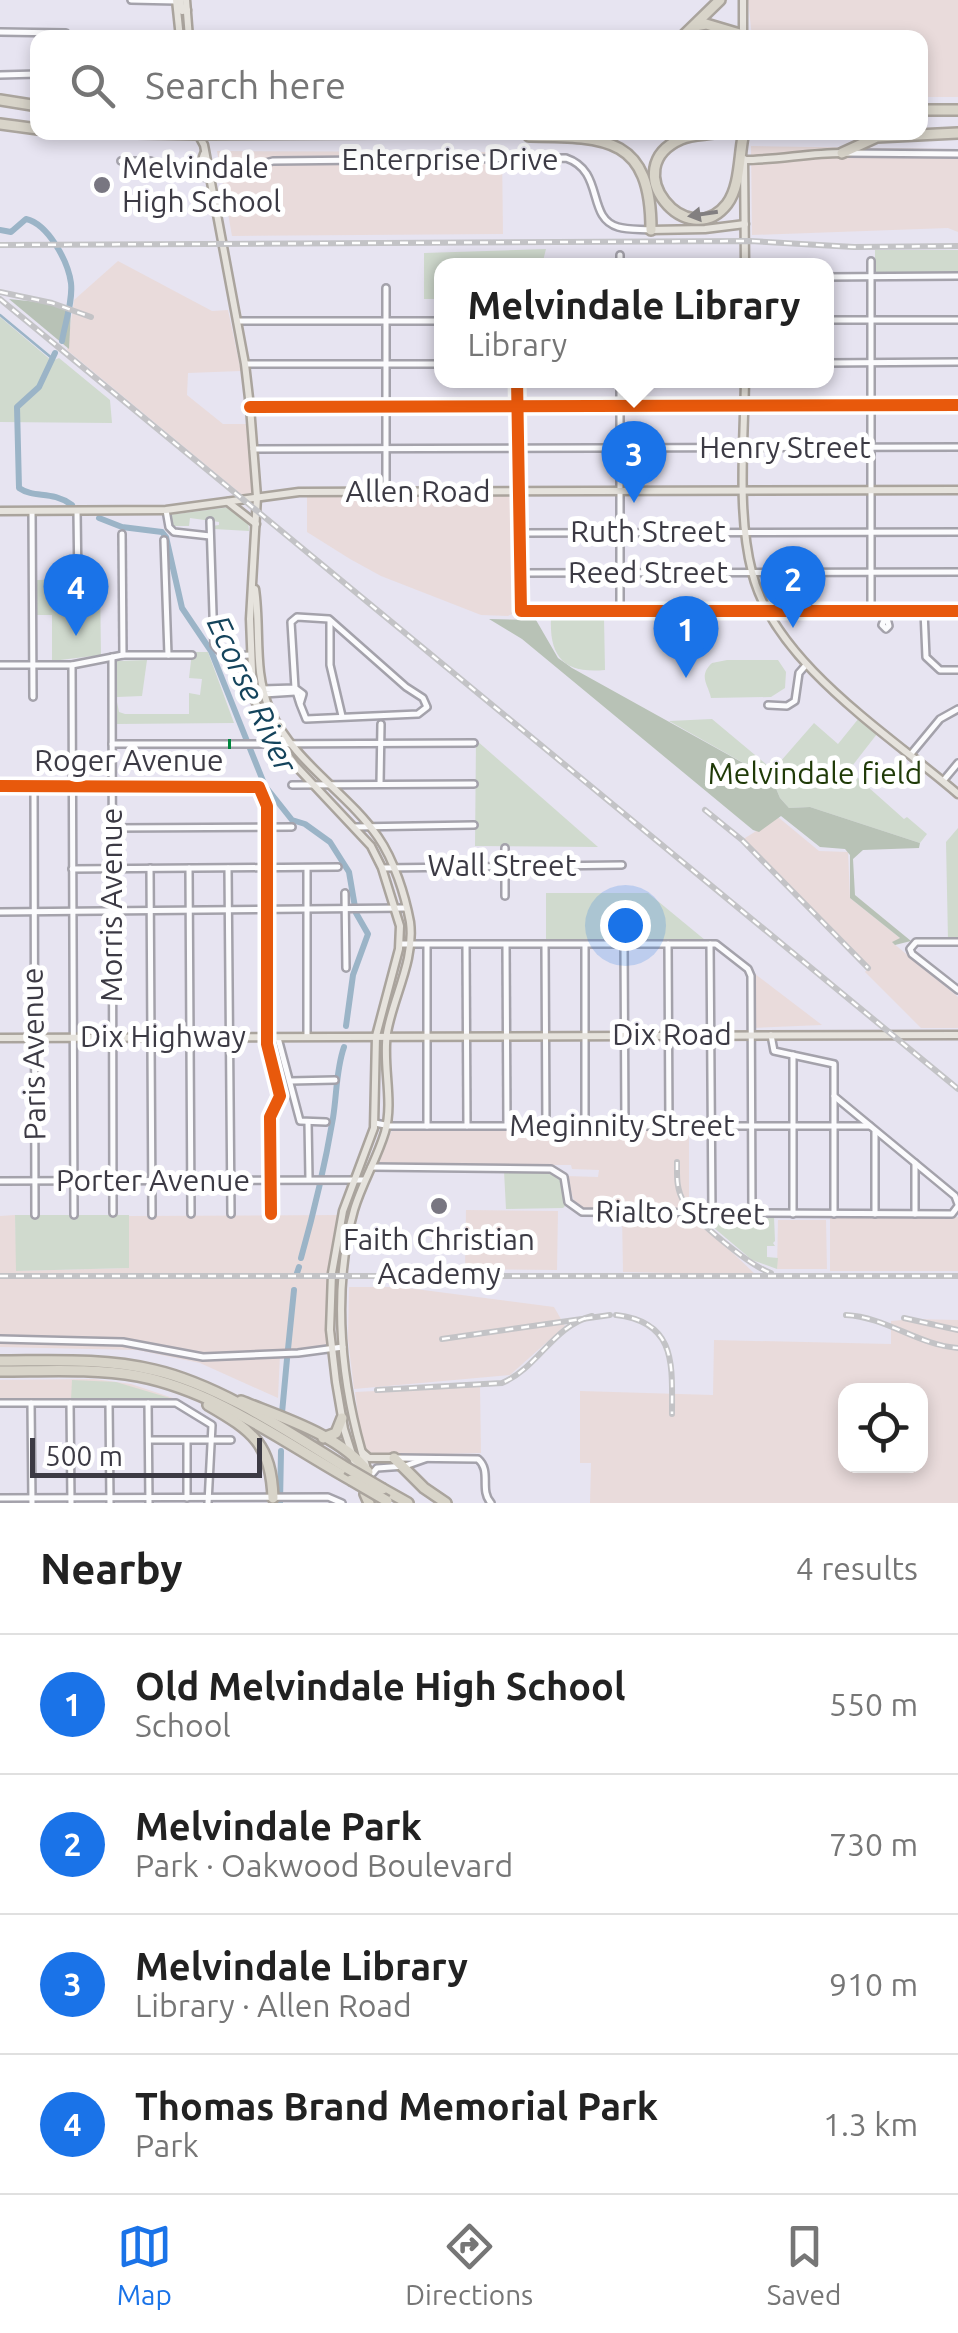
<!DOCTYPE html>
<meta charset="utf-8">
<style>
:root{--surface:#fff;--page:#f2f2f2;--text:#222;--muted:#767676;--line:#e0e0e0;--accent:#1a73e8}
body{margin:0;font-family:Ubuntu,sans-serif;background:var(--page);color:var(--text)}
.controls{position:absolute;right:30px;bottom:30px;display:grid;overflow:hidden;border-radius:20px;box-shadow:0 5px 15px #0003}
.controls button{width:90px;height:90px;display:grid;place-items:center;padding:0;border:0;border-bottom:2px solid var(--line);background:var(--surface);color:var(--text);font:50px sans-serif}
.scale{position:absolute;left:30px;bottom:25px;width:232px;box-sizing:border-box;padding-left:10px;border:5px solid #3c3a44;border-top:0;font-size:28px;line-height:35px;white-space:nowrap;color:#3c3a44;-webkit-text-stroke:8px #fff;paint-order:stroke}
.you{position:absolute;left:625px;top:925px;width:35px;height:35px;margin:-25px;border:8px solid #fff;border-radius:50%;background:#1a73e8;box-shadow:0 0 0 15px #1a73e833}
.badge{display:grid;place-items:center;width:65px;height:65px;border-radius:50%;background:var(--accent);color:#fff;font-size:32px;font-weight:700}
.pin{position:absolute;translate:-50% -82px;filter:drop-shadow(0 2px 5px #0008)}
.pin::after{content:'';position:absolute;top:52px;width:35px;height:30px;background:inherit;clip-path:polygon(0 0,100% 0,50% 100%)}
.popup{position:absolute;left:434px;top:258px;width:400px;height:130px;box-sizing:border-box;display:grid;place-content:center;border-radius:20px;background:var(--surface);filter:drop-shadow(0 2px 8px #0005);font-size:32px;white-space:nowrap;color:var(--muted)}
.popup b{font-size:38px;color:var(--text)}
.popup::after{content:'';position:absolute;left:50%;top:100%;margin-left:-20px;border:20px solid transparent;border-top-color:var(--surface)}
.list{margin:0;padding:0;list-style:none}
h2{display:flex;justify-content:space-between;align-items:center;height:130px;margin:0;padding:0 40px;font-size:42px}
h2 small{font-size:32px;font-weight:400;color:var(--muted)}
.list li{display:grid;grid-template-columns:65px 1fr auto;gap:30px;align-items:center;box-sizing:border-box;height:140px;padding:0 40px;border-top:2px solid var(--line)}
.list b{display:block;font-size:38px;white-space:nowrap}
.list p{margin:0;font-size:32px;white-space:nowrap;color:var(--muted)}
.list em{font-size:32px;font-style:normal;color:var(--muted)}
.icon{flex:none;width:55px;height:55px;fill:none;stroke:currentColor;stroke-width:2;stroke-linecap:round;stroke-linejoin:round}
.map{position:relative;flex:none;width:958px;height:1503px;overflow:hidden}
.search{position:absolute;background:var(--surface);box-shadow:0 5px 15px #0003;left:30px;right:30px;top:30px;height:110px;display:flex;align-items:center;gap:25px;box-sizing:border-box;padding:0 35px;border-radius:20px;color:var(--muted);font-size:38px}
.sheet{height:690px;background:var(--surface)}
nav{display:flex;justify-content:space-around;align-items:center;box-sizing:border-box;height:140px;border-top:2px solid var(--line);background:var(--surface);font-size:28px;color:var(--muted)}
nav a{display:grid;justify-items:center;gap:5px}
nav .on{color:var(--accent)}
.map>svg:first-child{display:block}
.industrial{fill:#e9dbdb;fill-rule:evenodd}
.green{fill:#d0dace}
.forest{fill:#b8c2b6}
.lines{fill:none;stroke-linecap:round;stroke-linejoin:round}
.stream{stroke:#9bb4c7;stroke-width:2.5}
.river{stroke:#9bb4c7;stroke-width:6}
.minor-casing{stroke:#a4a2ab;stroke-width:10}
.major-casing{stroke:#aaa49d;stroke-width:11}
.highway-casing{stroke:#aaa49d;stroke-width:14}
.minor{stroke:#fbfbfd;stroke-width:5}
.major{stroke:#e6e3dd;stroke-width:6}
.highway{stroke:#d8d4c9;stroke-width:9}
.rail-casing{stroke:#c3c3c6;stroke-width:6}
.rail{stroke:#fff;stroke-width:2.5;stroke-dasharray:8;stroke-linecap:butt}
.highway-bridge-casing{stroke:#aaa49d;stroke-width:14;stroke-linecap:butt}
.highway-bridge{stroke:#d8d4c9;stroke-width:9}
.quiet{stroke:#00873e;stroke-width:10;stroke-dasharray:20 10;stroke-linecap:butt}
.cycleway-casing{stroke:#fff;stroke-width:19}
.cycleway{stroke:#e8590c;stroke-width:12}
.oneway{fill:#827f80}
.poi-dot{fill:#787681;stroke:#fff;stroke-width:4}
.labels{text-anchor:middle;stroke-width:10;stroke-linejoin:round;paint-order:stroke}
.street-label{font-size:30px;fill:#3c3a44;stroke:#fff}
.poi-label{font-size:30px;fill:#3c3a44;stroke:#fff;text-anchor:start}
.park-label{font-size:30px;fill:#1f3a07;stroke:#fff}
.water-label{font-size:32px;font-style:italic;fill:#14445c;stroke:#fff}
</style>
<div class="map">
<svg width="958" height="1503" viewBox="0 0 958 1503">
<rect width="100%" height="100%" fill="#e7e4f1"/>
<!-- industrial -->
<g class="industrial">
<polygon points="748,0 958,0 958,97 921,97 920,38 752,37"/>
<polygon points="751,146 958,149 958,232 948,228 752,235"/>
<polygon points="217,151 502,152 503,234 232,236"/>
<polygon points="118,261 212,311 228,310 241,371 188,373 187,395 223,424 251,424 257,497 247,499 67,350 74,300"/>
<polygon points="307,492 517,492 519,610 508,616 481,615 381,576 350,559 307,532"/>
<polygon points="778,817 819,851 848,852 850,898 901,939 893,943 958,997 958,1028 921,1028 865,972 869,967 742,840"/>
<polygon points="750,972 755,974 822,1025 752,1028"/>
<polygon points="392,1130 689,1130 689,1208 585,1209 574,1201 566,1176 598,1177 599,1170 572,1169 571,1165 378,1165"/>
<polygon points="466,1210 558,1211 557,1270 465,1269"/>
<polygon points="15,1215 17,1271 129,1268 129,1216 342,1215 336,1241 332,1349 280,1354 278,1398 200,1363 137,1350 0,1347 0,1216"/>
<polygon points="622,1215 694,1216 756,1275 623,1272"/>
<polygon points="958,1217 958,1271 830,1271 830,1218"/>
<polygon points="778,1220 826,1220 827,1269 777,1269"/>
<polygon points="349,1287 400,1287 554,1307 565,1326 510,1375 354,1389 348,1339"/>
<path d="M914,1319L958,1320V1503H590L591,1463H580V1391L713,1395L714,1340L891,1344V1321ZM846,1390H920V1466H846Z"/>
<polygon points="94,1379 131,1384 176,1399 176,1403 0,1403 0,1380"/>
<polygon points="480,1386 481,1453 369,1456 361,1437 355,1392"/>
</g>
<!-- green -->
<g class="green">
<polygon points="546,249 542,265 442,266 441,299 424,299 424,253"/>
<rect x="875" y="250" width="83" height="22"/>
<polygon points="0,317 52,361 59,358 110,400 112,423 0,422"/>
<polygon points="231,507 248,520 249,531 214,529 212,526 219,525 219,522 190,518 189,526 175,526 174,530 170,527 169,515"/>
<polygon points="100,579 101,655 52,661 52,615 36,615 37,580"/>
<path d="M551,617L604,618L605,670C564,674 549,657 551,617Z"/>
<polygon points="192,652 208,652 234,723 117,724 117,702 119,712 125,714 189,714 189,693 200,695 202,679 189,678"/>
<polygon points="147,660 142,696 117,697 116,661"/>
<path d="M727,660H778L786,672L785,688L771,697L711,698C708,684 698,676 712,663Z"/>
<polygon points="859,718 877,734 849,770 904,819 907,817 927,834 920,843 810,807 789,808 780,798 772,779 669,721 712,719 773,770 814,723 838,744"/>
<polygon points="476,740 598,847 475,846"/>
<polygon points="958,828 958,940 948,940 946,842"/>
<polygon points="546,893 648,893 705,940 546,940"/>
<path d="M504,1171C519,1171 554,1165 563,1179C566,1186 566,1198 566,1205L563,1208L506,1209Z"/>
<polygon points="15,1215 129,1215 129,1268 16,1271"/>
<polygon points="700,1216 774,1217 775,1241 773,1243 775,1246 767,1246 767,1257 778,1258 777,1269 752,1260"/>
<polygon points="72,1380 116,1382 173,1399 71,1400"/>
</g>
<!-- forest -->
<g class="forest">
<polygon points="9,299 47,303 71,311 69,349"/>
<polygon points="489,619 536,620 558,658 572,668 772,779 780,798 789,808 810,807 920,843 919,848 863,850 853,859 855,895 911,941 895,945 892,942 900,938 850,898 850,855 845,849 820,847 781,816 759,832 753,830 522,639"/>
</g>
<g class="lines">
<!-- stream -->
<polyline class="stream" points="0,315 53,359"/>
<!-- river -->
<g class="river">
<path d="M0,230L11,232L26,219C48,224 68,261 71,283C73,301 65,323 62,341"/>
<path d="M55,353L39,387L17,407L19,488C35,499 51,490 72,505"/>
<polyline points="99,518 122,527 162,532 166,537 182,608 211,651 265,786 292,820 305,824 330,842 349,872 356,913 368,934 353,975 346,1026"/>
<path d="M301,1258C314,1212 325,1165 333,1118C337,1093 336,1070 344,1047"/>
<polyline points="297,1273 299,1267"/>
<polyline points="288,1349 294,1290"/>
<polyline points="282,1413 287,1359"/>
<polyline points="280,1503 281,1451"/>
</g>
<!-- minor casing -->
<g class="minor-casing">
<g id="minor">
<polyline points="131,0 176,1"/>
<polyline points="0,32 66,33 69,38"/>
<polyline points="0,75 38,74"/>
<polyline points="846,153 958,154"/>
<path d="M121,161H150L196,176L210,178L273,161L566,158C605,171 586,218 618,227C628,230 641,229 651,230"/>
<polyline points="620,255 620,266"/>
<polyline points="871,261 871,611"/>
<polyline points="826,277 958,276"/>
<polyline points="826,320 958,320"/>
<polyline points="237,321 442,321"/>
<polyline points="826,363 958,362"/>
<polyline points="245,364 442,364"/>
<polyline points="517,380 521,611 958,611"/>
<polyline points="620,380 620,613"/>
<polyline points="251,407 958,405"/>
<polyline points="253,449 958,447"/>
<polyline points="386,492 386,288"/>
<polyline points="166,510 169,527 174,532 210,536"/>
<polyline points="32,511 33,697"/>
<polyline points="77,511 78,587"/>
<polyline points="210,521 214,645 224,656 251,655"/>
<polyline points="518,533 958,532"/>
<polyline points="122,534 123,655"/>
<polyline points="164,540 168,655"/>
<polyline points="518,573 958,572"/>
<polyline points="885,611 889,626 886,629 882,625 885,618"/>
<polyline points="924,611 926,657 940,670 958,670"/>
<polyline points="330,621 330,665 342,716"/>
<polyline points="112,657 113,1213"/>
<polyline points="0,665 72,665 123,655 192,655"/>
<polyline points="72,665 74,1215"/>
<polyline points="262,689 295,688 303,694 300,704 295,688 291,622 297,617 329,619 406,687 423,698 427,707 418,714 306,719 300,704"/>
<polyline points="264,694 295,692"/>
<polyline points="768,705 787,706 795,701 799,673 806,665"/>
<polyline points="112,744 228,744"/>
<polyline points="231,744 474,743"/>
<polyline points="911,754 940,719 958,709"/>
<polyline points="943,781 958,763"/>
<polyline points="380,784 381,724"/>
<polyline points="292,785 474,784"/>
<polyline points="0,786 259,787 267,806 267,1044 280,1096 270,1117 271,1214"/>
<polyline points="34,786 35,1215"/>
<polyline points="355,827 474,825"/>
<polyline points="112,828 292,827"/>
<polyline points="505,848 505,896"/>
<polyline points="150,868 152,1215"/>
<polyline points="189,868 191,1214"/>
<polyline points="228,868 231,1214"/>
<polyline points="307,868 307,1036"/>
<polyline points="382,868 622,865"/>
<polyline points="72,869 338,867"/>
<polyline points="345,893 346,968"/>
<polyline points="0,912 406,908"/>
<polyline points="958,942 916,942 910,949 912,954 958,990"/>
<polyline points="400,944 716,944 748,969 751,976 752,1214"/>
<polyline points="624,944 625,1126"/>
<polyline points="668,944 669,1126"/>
<polyline points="710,944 712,1214"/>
<polyline points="466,945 467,1126"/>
<polyline points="506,945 507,1126"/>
<polyline points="545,945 546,1127"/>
<polyline points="585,945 585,1126"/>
<polyline points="771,1035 774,1051 834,1064 834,1214"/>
<polyline points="278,1038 300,1121 326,1122"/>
<polyline points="793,1055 793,1214"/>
<polyline points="290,1081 335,1080"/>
<polyline points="834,1096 955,1196 958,1204"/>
<polyline points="308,1122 309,1179"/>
<polyline points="375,1123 390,1126 870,1126"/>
<polyline points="427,1126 427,945"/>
<polyline points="875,1132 875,1214"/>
<polyline points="915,1163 915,1214"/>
<polyline points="371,1167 551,1169 564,1177 568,1202 582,1212 952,1214 958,1206"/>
<polyline points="0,1181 365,1180"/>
<polyline points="0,1339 123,1342 203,1357 298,1353 343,1347"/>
<polyline points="0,1403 176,1403 212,1425 208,1503"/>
<polyline points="31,1403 32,1503"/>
<polyline points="70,1403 71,1503"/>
<polyline points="109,1403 110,1503"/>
<polyline points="148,1403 149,1503"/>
<polyline points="149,1440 231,1440"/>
<polyline points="187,1441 187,1498"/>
<path d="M397,1458L478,1459C492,1471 479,1490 491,1503"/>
<polyline points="371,1475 377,1468 405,1466 425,1459"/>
<polyline points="0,1498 328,1497 342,1503"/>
</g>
</g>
<!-- major casing -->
<g class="major-casing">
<g id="major">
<polyline points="176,0 180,38"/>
<polyline points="180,0 182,11 187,10"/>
<polyline points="186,0 189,38"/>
<polyline points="743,0 743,38"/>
<polyline points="198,134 204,145 245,364 250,407 257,497 250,619 253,696 265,724 295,765 371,846 382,868 400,926 399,949 376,1036 374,1128 343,1211 332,1273 330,1330 336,1382 344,1429 358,1473"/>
<polyline points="744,159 745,266"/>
<path d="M744,160C777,160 809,153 842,153"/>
<polyline points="186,173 200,166 204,154"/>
<polyline points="651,230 705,229 745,224"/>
<path d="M745,380C744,441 737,514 752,572C774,663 890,735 958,794"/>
<polyline points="228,502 256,524"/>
<polyline points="0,511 166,510 299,492 958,490"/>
<path d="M255,589C261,629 253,673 270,710C294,763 347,792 378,837C394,860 405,895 410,922C415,961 393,997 387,1033C382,1065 394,1101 385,1132C377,1159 362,1183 354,1210C331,1292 341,1386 366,1466"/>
<polyline points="0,1038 958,1035"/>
<polyline points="362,1452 369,1458 394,1458"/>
</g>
</g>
<!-- highway casing -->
<g class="highway-casing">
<g id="highway">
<polyline points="695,26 706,24 743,35"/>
<polyline points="681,38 720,0"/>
<polyline points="0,100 38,106"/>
<polyline points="920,110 958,110"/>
<polyline points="0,124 38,129"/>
<polyline points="79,132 194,134"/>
<path d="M720,132C707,135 693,134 681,139C615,168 688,254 727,204C740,187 739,157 743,137"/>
<polyline points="210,134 534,132"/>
<path d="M529,136C607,137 651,137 651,230"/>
<polyline points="842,153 877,137 958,133"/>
<path d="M0,1361C52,1361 104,1358 154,1370C220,1385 290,1433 347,1468"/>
<path d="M0,1371C46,1371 92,1368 138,1376C216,1391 283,1442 351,1480"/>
<path d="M241,1401C283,1418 340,1435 368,1472"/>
<path d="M208,1405C253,1431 271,1444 273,1498"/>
<polyline points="323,1438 336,1433 342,1418"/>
<polyline points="394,1458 424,1488 446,1503"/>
<polyline points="383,1489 408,1503"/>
<polyline points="365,1494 369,1503"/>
</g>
</g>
<!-- minor -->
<use href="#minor" class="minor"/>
<!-- major -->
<use href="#major" class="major"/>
<!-- highway -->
<use href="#highway" class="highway"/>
<!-- rail casing -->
<g class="rail-casing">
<g id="rail">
<polyline points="0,245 750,241 854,247 958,246"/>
<polyline points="0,292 52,303 91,317"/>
<polyline points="0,299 958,1089"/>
<polyline points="705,810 742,840 868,968"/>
<path d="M677,1162C677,1176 676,1189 684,1202C695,1221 750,1266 771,1273"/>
<polyline points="0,1276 958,1276"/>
<path d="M616,1315C677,1322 672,1365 672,1414"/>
<path d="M846,1315C886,1317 918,1345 958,1348"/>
<polyline points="904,1318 958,1330"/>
<polyline points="442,1339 610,1315"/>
<path d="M377,1390L502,1383C538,1368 553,1326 592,1316"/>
</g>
</g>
<!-- rail -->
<use href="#rail" class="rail"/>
<!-- highway-bridge casing -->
<g class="highway-bridge-casing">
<g id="highway-bridge">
<polyline points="194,134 210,134"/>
<polyline points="347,1468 383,1489"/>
<polyline points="351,1480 387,1501"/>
</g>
</g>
<!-- highway-bridge -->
<use href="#highway-bridge" class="highway-bridge"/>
<!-- quiet -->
<polyline class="quiet" points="228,744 231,744"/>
<!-- cycleway casing -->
<g class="cycleway-casing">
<g id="cycleway">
<polyline points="517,380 521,611 958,611"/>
<polyline points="250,407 958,405"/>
<polyline points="0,786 259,787 267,806 267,1044 280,1096 270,1117 271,1214"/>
</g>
</g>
<!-- cycleway -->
<use href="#cycleway" class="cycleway"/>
</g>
<!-- one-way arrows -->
<defs><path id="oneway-solid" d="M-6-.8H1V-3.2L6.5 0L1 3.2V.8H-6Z" transform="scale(2.5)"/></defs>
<use class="oneway" href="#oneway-solid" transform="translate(703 214) rotate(171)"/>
<!-- markers -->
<g class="poi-dot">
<circle cx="102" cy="185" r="10"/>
<circle cx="439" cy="1206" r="10"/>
</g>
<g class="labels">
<!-- street labels -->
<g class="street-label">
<text x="450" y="170">Enterprise Drive</text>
<text x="785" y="458">Henry Street</text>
<text x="418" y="502">Allen Road</text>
<text x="648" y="542">Ruth Street</text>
<text x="648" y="583">Reed Street</text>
<text x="129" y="771">Roger Avenue</text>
<text x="502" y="876">Wall Street</text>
<text transform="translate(112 905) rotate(-90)" y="10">Morris Avenue</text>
<text x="672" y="1045">Dix Road</text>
<text x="163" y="1047">Dix Highway</text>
<text transform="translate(34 1054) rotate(-91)" y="10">Paris Avenue</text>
<text x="622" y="1136">Meginnity Street</text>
<text x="153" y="1191">Porter Avenue</text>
<text transform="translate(680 1213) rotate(1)" y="10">Rialto Street</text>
</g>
<!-- poi labels -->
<g class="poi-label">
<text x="122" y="178">Melvindale<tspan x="122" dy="34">High School</tspan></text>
<text x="439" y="1250" text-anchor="middle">Faith Christian<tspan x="439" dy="34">Academy</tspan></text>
</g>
<!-- park labels -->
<g class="park-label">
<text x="815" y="784">Melvindale field</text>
</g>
<!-- water labels -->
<g class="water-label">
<text transform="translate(252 694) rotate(65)" y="11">Ecorse River</text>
</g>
</g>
</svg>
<div class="controls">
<button><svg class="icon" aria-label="locate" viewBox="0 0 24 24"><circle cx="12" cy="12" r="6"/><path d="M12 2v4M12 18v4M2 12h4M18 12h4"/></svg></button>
</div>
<div class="scale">500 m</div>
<div class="you"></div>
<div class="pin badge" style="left:686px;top:678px">1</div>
<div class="pin badge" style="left:793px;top:628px">2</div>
<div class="pin badge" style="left:634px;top:503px">3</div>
<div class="popup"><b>Melvindale Library</b>Library</div>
<div class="pin badge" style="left:76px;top:636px">4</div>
<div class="search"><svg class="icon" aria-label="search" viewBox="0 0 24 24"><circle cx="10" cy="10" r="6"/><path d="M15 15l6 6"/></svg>Search here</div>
</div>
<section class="sheet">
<h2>Nearby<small>4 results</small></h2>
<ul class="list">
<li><span class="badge">1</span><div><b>Old Melvindale High School</b><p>School</p></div><em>550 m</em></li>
<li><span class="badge">2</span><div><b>Melvindale Park</b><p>Park · Oakwood Boulevard</p></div><em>730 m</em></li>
<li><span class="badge">3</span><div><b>Melvindale Library</b><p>Library · Allen Road</p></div><em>910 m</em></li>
<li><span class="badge">4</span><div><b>Thomas Brand Memorial Park</b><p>Park</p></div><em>1.3 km</em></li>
</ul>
</section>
<nav>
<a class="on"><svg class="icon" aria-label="map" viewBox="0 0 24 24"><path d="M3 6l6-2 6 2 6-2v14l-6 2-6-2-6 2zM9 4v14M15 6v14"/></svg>Map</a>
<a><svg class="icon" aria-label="directions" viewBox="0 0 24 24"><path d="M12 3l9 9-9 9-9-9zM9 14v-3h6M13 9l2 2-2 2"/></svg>Directions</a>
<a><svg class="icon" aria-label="saved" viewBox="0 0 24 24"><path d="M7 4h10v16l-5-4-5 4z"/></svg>Saved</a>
</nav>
